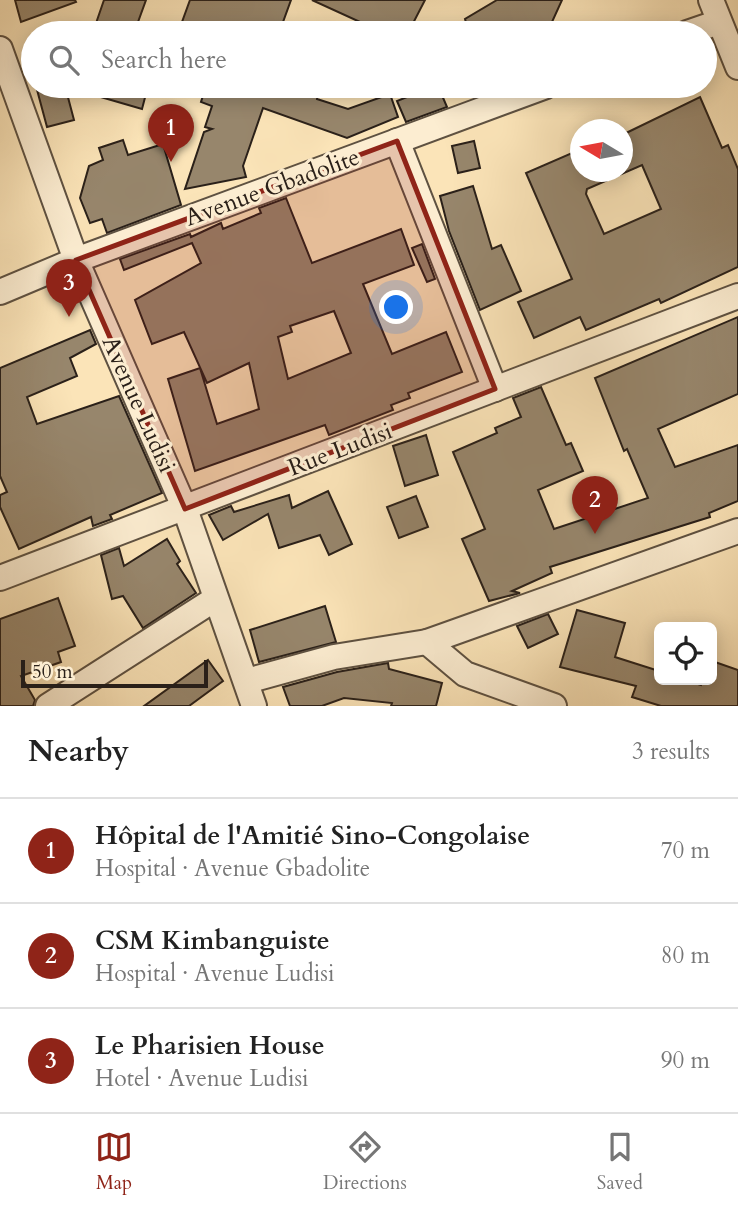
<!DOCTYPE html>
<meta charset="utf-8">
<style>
:root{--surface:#fff;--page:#f6f6f6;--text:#222;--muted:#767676;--line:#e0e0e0;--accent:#8f2418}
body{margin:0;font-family:Cardo,serif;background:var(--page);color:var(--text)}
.controls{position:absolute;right:21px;bottom:21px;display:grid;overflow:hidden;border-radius:10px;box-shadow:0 4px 18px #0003}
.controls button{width:63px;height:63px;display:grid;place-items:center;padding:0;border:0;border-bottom:2px solid var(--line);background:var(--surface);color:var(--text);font:35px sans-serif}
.compass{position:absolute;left:570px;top:119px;width:63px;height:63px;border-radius:50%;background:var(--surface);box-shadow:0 4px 18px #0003;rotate:280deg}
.scale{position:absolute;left:21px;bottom:18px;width:187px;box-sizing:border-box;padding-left:7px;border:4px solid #2a2019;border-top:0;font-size:19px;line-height:24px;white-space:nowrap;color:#2a2019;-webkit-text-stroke:5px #fcedd1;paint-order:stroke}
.you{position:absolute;left:397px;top:308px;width:24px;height:24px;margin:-18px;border:5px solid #fff;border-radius:50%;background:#1a73e8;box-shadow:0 0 0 10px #1a73e833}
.badge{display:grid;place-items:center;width:46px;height:46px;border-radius:50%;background:var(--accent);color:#fff;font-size:23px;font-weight:700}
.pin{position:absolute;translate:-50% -58px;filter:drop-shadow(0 2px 4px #0008)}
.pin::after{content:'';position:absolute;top:37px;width:24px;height:21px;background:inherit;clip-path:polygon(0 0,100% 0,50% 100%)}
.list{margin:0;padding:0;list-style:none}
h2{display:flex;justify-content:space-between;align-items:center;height:91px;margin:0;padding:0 28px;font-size:30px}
h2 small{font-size:23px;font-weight:400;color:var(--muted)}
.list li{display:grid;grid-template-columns:46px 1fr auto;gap:21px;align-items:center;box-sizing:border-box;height:105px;padding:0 28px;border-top:2px solid var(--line)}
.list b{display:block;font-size:26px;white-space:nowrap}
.list p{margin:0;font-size:23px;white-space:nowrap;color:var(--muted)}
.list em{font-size:23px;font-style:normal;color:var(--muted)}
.icon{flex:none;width:38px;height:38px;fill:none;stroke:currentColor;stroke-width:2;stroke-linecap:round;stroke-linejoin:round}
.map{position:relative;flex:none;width:738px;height:706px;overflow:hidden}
.search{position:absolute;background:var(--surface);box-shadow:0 4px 18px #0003;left:21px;right:21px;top:21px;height:77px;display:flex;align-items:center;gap:18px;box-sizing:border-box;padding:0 24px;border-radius:38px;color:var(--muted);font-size:26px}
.sheet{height:406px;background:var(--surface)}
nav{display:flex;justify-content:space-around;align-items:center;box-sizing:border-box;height:98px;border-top:2px solid var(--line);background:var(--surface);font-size:19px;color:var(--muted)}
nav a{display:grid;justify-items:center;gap:4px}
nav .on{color:var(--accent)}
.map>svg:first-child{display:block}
.building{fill:#97866c;stroke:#2a2019;stroke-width:2;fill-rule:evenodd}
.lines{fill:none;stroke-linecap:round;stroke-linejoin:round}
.street-casing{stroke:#5e5141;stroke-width:28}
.street{stroke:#fcedd1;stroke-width:24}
.marked{fill:#8f2418;fill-opacity:0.2;stroke:#8f2418;stroke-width:5;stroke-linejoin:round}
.labels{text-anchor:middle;stroke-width:6;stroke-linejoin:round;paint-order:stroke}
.street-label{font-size:24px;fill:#2a2019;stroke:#fcedd1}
</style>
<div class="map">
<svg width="738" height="706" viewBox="0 0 738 706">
<rect width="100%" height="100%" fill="#fbe4b8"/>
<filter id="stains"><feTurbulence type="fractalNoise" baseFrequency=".00286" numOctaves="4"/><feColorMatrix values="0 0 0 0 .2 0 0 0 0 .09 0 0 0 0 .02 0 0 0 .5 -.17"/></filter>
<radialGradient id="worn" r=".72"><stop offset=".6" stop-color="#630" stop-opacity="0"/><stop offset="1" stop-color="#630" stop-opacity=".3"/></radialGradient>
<!-- building -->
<g class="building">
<polygon points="15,0 75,0 76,2 21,22"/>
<polygon points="104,0 146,0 134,33 106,33 94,29"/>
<polygon points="190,0 291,0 279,33 178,33"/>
<polygon points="312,0 425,0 408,33 384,33"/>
<polygon points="497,0 562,0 547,33 469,33 465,19"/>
<polygon points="36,86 65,86 74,120 47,127"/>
<polygon points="81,86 148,86 142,109 80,91"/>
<polygon points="206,86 297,86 318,94 317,99 348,109 390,94 398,117 347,138 263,108 243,166 246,177 185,189 204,132 212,129 205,127 212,106 201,102"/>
<polygon points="434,86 438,86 447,107 406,122 397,101"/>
<path d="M700,97L722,148L728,145L738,169V267L661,303L659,299L586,330L580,317L534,338L518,302L572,279L526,173L572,153L580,172H622V135ZM642,165L661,209L604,234L586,194L587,189Z"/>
<polygon points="123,140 128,155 163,144 181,205 107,233 102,219 90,223 80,198 89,166 103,160 99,148"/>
<polygon points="474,141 480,168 458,173 452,146"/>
<polygon points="473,186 492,249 501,245 521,291 480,310 449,231 440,196"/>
<path d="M286,198L312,263L401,229L414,265L363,284L392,354L446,332L462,372L408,393L410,398L391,405L393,410L329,435L325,425L195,471L168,379L200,368L217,424L259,409L249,363L207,383L184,332L152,344L135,300L201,263L192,243L124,270L120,259L190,234L191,237L221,223L223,229L261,213L259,208ZM334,311L351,353L288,379L278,337L292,332L290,326Z"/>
<polygon points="422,244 435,279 427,282 412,248"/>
<polygon points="738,317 738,394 658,429 675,467 738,445 738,501 709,513 710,517 550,567 552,573 512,591 520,593 489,601 462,539 485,529 453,452 497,433 495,428 521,417 513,398 541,387 566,445 571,443 583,471 538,490 554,529 648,498 627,449 624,451 595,378"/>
<polygon points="90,330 96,344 70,358 77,376 27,397 37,424 119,396 162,493 110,515 112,519 93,526 91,517 19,549 0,507 0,495 7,492 0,476 0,368"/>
<polygon points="426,435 438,475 405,486 393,446"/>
<polygon points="328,491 352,544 329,555 320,535 279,548 268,514 223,540 209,515 231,506 234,512 289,495 292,508"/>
<polygon points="416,496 428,527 399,538 387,507"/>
<polygon points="167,539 180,561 177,564 196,593 143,628 123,596 112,599 101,555 119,548 124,566"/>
<polygon points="58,598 75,646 58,652 61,662 21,676 35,700 33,706 0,706 0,619"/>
<polygon points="325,606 336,642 259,662 250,630"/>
<polygon points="577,610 625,623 615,657 659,671 659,680 685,680 701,685 703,680 712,680 712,661 738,670 738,706 661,706 632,697 636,686 560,667"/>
<polygon points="548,614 558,634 528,648 517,626"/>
<polygon points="208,660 223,681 189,706 144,706"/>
<polygon points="388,663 389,669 442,683 436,706 391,706 392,703 344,698 322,706 290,706 283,687 337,672"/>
</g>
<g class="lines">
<!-- street casing -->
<g class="street-casing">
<g id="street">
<polyline points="711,0 738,67"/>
<polyline points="687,33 719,22"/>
<polyline points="0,49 76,260 185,509 254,706"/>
<polyline points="397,141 495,389"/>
<polyline points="0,292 76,260 546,86"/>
<polyline points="0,578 738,296"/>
<polyline points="427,642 465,674 554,706"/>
<polyline points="247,681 334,657 427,642 738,531"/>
<polyline points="48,706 215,599"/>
</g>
</g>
<!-- street -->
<use href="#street" class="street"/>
</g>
<!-- marked area -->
<path class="marked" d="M397,141L495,389L185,509L76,260Z"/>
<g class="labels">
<!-- street labels -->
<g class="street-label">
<text transform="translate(272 187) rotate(-20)" y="8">Avenue Gbadolite</text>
<text transform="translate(139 404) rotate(66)" y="8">Avenue Ludisi</text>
<text transform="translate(340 449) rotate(-21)" y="8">Rue Ludisi</text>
</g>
</g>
<rect width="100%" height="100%" filter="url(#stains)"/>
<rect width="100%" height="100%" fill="url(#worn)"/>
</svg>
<div class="controls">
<button><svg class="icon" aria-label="locate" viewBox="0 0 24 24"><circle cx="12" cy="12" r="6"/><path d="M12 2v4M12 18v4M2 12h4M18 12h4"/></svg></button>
</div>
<svg class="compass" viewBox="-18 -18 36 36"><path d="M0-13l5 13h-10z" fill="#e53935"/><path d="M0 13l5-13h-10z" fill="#767676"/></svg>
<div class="scale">50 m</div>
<div class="you"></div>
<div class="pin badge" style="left:171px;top:162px">1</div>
<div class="pin badge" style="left:595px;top:534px">2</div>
<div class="pin badge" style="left:69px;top:317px">3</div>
<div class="search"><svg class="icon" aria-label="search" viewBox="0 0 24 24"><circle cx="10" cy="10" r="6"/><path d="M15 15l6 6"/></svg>Search here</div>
</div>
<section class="sheet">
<h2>Nearby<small>3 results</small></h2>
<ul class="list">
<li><span class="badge">1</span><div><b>Hôpital de l'Amitié Sino-Congolaise</b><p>Hospital · Avenue Gbadolite</p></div><em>70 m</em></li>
<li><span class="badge">2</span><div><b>CSM Kimbanguiste</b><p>Hospital · Avenue Ludisi</p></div><em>80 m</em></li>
<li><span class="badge">3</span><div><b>Le Pharisien House</b><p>Hotel · Avenue Ludisi</p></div><em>90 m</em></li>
</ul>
</section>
<nav>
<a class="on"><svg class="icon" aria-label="map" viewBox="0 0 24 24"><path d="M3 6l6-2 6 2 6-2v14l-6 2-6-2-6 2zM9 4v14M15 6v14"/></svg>Map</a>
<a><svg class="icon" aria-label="directions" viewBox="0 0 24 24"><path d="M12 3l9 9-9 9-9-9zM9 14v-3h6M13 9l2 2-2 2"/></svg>Directions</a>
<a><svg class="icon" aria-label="saved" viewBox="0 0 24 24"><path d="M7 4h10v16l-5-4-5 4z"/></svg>Saved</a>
</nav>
